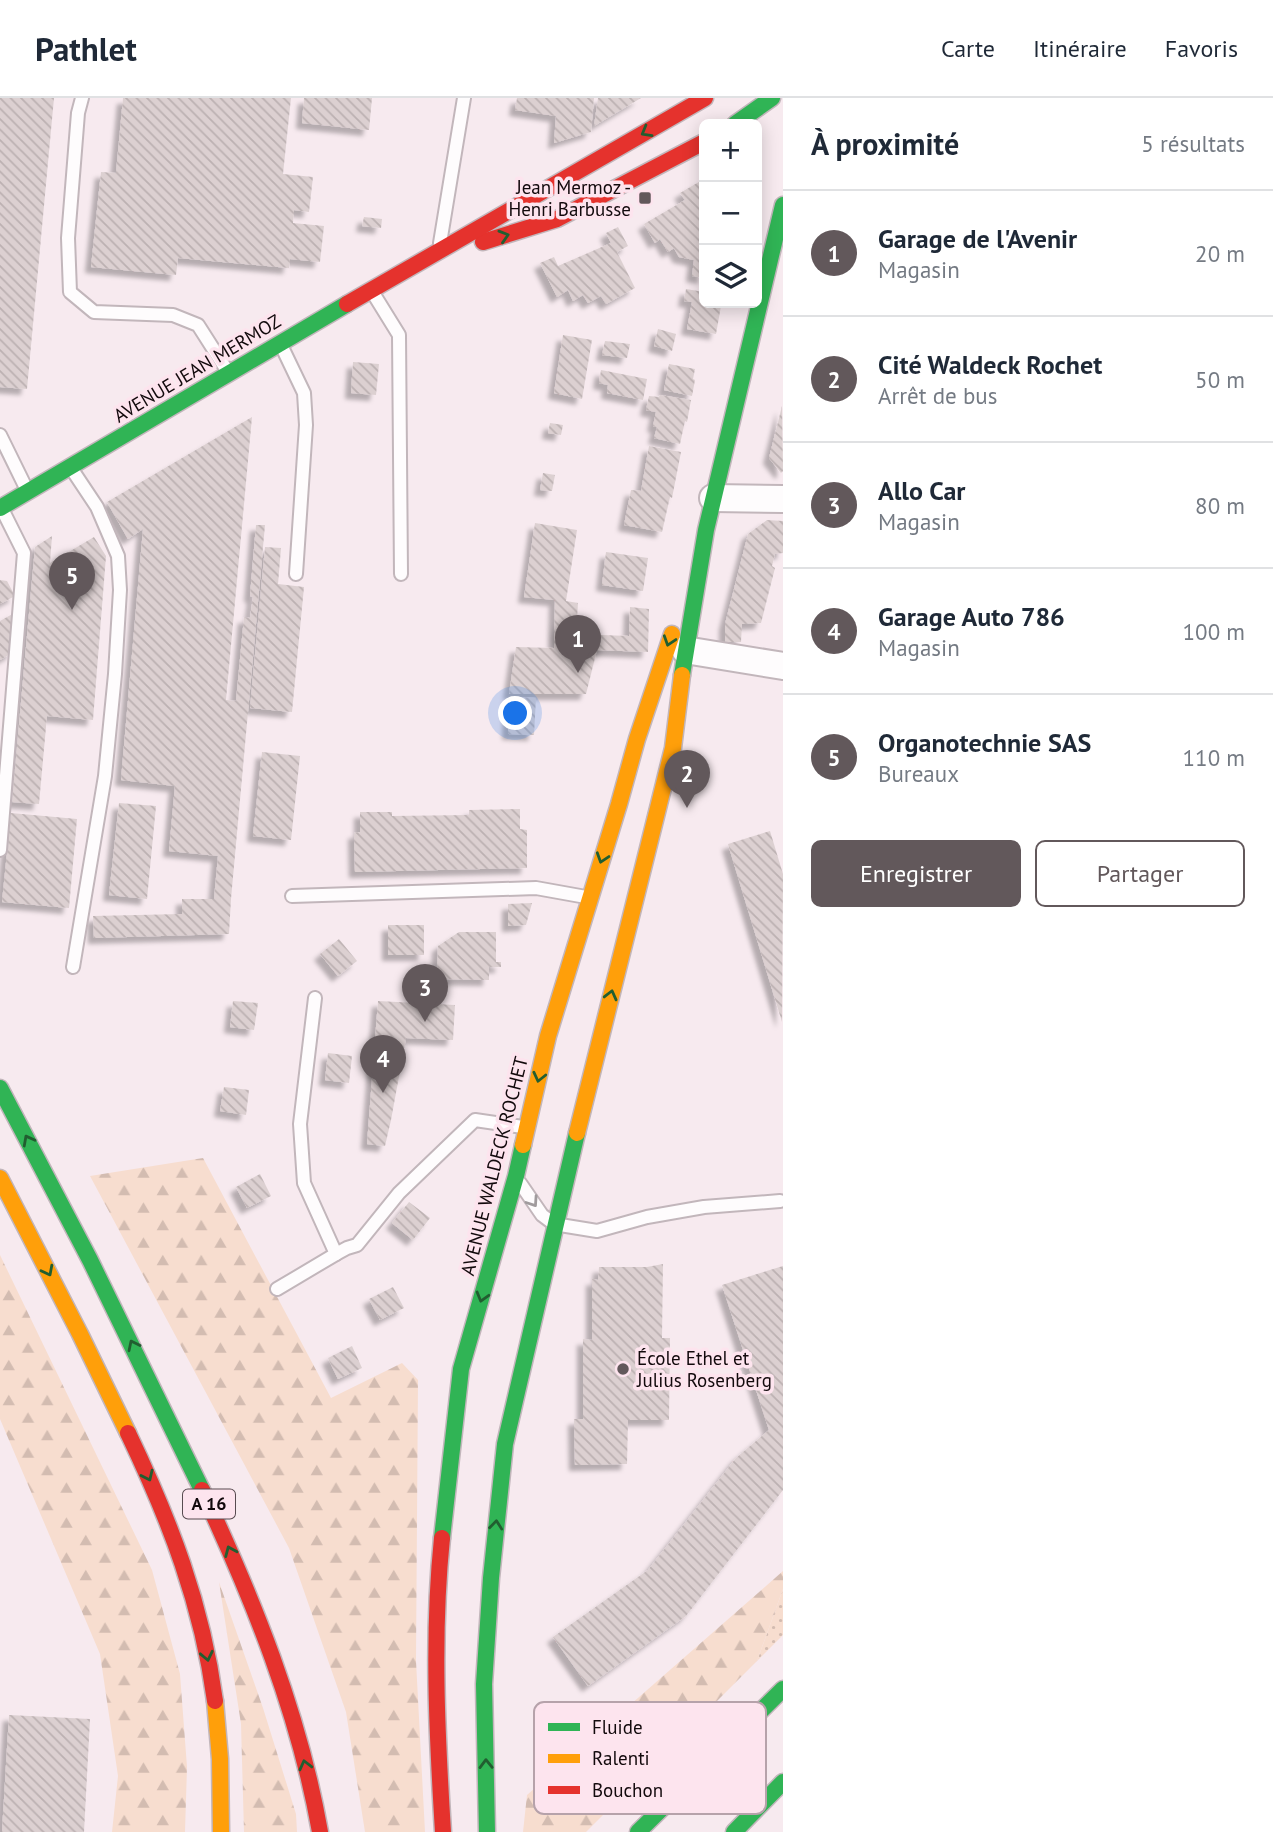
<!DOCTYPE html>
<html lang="fr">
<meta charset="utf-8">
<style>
:root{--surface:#fff;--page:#f2f2f3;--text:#1f2937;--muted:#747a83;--line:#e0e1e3;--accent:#62585b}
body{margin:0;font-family:"PT Sans",sans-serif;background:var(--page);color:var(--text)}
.controls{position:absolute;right:21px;top:21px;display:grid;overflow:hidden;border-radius:10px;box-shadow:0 4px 18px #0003}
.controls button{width:63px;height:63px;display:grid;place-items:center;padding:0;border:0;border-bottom:2px solid var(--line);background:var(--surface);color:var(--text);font:35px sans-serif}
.you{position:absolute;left:516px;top:616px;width:24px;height:24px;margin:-18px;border:5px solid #fff;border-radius:50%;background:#1a73e8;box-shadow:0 0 0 10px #1a73e833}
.badge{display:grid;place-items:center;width:46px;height:46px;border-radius:50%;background:var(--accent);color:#fff;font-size:23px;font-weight:700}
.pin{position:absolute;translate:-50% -58px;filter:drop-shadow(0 2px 4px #0008)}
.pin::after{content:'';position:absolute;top:37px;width:24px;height:21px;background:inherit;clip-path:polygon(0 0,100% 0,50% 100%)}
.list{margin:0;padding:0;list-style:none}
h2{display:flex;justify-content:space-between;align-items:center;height:91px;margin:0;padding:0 28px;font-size:30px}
h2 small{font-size:23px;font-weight:400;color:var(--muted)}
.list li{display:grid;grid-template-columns:46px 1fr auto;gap:21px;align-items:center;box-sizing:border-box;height:126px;padding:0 28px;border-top:2px solid var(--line)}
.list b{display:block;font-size:26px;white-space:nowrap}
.list p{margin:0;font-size:23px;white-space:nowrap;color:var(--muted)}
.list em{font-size:23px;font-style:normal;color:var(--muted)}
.actions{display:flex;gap:14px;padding:21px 28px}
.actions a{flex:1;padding:16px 0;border:2px solid var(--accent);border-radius:10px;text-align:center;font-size:24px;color:var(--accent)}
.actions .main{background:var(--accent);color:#fff}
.icon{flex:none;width:38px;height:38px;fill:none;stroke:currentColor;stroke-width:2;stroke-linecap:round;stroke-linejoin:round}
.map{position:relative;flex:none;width:783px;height:1734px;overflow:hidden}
header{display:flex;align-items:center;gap:42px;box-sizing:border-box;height:98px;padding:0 35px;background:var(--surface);border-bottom:2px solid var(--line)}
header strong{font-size:33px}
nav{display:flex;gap:38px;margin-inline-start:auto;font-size:24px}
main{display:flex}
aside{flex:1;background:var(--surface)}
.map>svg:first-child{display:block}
.grass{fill:url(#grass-dots)}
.forest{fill:url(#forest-firs)}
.building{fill:url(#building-back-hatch);filter:url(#shadow)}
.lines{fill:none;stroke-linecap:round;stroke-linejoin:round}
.lane-casing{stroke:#c2b6bb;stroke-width:16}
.street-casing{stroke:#c2b6bb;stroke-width:30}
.fast-casing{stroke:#c2b6bb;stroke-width:19}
.slow-casing{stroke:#c2b6bb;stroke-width:19}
.jam-casing{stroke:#c2b6bb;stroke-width:19}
.lane{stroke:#fefcfd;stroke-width:12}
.street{stroke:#fefcfd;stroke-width:26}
.fast{stroke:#30b455;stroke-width:16}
.slow{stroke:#ff9f0a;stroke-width:16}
.jam{stroke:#e5322d;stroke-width:16}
.oneway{stroke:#215e30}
.oneway2{stroke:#a09b9d}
.poi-dot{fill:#62585b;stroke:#fde4ee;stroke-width:2.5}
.labels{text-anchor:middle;stroke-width:7;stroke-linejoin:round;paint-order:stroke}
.shield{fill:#fde4ee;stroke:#584b50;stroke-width:2}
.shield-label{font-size:18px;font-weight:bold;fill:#12090c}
.poi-label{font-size:19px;fill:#12090c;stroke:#fde4ee;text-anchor:end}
.street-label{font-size:19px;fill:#12090c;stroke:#fde4ee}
.key{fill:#fde4ee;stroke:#b6a2aa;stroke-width:2}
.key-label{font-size:19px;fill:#12090c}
</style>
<header>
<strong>Pathlet</strong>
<nav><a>Carte</a><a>Itinéraire</a><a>Favoris</a></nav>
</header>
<main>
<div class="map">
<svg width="783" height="1734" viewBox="0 0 783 1734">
<defs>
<pattern id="grass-dots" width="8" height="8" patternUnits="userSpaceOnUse" patternTransform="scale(1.75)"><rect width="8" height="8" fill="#f7ddcf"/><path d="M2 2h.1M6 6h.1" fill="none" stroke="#d3bcb1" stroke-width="1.8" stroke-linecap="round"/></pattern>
<pattern id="forest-firs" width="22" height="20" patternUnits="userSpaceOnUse" patternTransform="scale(1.75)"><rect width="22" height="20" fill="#f7ddcf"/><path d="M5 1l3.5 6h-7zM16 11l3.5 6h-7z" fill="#d3bcb1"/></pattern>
<pattern id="building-back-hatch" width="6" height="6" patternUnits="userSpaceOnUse" patternTransform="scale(1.75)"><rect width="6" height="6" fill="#dcd0d1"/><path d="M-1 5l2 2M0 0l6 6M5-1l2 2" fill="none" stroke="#bcb1b2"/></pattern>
<filter id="shadow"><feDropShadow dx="-6" dy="6" stdDeviation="2" flood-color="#0004"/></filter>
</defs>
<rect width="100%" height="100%" fill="#f7eaef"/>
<!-- grass -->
<polygon class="grass" points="783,1491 783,1537 757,1563"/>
<!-- forest -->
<g class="forest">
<polygon points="203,1060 331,1300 402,1265 418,1282 416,1563 425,1734 365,1734 346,1614 289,1450 90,1078"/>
<polygon points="0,1157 152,1472 180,1576 187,1669 185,1734 112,1734 118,1678 100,1556 0,1321"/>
<polygon points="783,1473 783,1491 757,1563 586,1734 523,1734 527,1697"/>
<polygon points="219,1484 263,1610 296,1716 297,1734 244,1734 241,1626"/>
</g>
<!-- building -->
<g class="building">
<polygon points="0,0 54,0 27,291 0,289"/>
<polygon points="123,0 291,0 283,76 313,79 309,114 294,112 293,125 324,128 320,164 290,161 289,170 178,160 176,177 91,169 101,74 116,75"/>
<polygon points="304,0 372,0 369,32 302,25"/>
<polygon points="517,0 594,0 591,34 554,45 556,18 515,12"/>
<polygon points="598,0 641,0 594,28"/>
<polygon points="704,81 704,180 692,178 694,162 679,159 674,150 668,154 660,141 655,145 644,126 685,102 680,95"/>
<polygon points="364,119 382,121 381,130 362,128"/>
<polygon points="618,129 628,148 617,154 635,190 606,206 601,198 588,205 583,197 573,203 568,192 557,199 540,165 554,159 558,168 611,145 606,135"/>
<polygon points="686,191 704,194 704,205 712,205 712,207 721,208 716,236 687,231 692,204 684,203"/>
<polygon points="658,231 676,236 672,253 654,248"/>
<polygon points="563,237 592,242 582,301 554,295"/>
<polygon points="605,243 630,246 627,260 602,257"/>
<polygon points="353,264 379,266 376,297 351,295"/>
<polygon points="669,266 695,271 693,281 695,282 692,298 664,292"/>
<polygon points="601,272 647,281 643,302 607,295 608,287 599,285"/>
<polygon points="660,297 691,302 687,324 685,323 680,346 654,340 657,329 653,328 656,314 646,312 649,298 659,299"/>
<polygon points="782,308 783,373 781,375 769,360"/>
<polygon points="252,319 226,602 236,603 244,519 250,520 253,499 250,498 256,427 265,427 231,801 229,836 94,840 93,818 182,816 182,801 214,801 218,758 169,753 175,688 121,682 143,431 128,441 107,404"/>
<polygon points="550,325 563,327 561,337 548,335"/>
<polygon points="649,348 681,354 672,400 670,399 662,434 624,427 631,392 641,393"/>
<polygon points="543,375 555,377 552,393 540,392"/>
<polygon points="767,422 783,423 783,455 775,456 772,468 775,470 761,525 742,526 741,544 725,544 725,526 748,436"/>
<polygon points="535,425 577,432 566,503 578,505 576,536 629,538 630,509 649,511 648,554 597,552 586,596 509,596 516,549 554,550 555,502 524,499"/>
<polygon points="52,438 50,465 94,439 106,458 93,622 47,618 39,706 12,704 35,449"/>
<polygon points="265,449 281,450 278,486 304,489 292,614 250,610"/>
<polygon points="606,454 648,460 643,493 602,487"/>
<polygon points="0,482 7,483 15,498 0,506"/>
<polygon points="16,514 12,555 0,562 0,523"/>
<polygon points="509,599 536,600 534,637 508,636"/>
<polygon points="262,654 300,658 291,742 253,738"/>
<polygon points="119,705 156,708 147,801 109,797"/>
<polygon points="520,711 520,731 527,732 527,770 355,774 354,735 360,734 360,714 392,714 392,718 469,717 469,712"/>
<polygon points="11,715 77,721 69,810 2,804"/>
<polygon points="770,733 783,776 782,924 728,746"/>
<polygon points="532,805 526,827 508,828 508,806"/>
<rect x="388" y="827" width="36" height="30"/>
<polygon points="459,834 496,834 496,864 501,864 501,869 489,869 489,882 437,881 438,848"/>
<polygon points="339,841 357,863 338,878 320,856"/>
<polygon points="233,903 258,905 254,932 230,929"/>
<polygon points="378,903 455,907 453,942 406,940 391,1022 385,1048 367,1046"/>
<polygon points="328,955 352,958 349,985 325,982"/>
<polygon points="224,989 249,992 246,1017 220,1013"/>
<polygon points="260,1076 271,1098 247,1110 236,1089"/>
<polygon points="409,1104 430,1120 413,1142 392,1125"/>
<polygon points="663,1166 662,1240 670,1240 669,1322 628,1322 627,1366 575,1367 574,1321 583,1321 583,1241 592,1242 592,1181 598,1182 599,1169 647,1169"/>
<polygon points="783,1168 783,1392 686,1518 588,1588 553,1539 648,1472 736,1360 769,1332 722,1187"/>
<polygon points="393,1189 404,1210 380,1222 369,1201"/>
<polygon points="352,1248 362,1270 338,1281 328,1260"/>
<polygon points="9,1617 90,1621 84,1734 2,1734"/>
</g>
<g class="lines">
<!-- lane casing -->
<g class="lane-casing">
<g id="lane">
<polyline points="82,0 78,15 68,140 70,194 94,214 173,217 198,227 228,274"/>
<polyline points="440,145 464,0"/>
<polyline points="373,195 399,237 401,476"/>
<polyline points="281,247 304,295 306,327 296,476"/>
<polyline points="0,337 26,390"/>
<polyline points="71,370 97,409 118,458 120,492 115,576 105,678 73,869"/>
<polyline points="0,752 24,455 3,413"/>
<polyline points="292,798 536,790 586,799"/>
<polyline points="315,900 300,1026 304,1085 336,1156 347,1150 357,1147 399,1095 475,1022 523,1029"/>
<polyline points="520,1085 542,1117 554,1126 597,1133 647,1119 704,1109 780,1103"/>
<polyline points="277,1191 336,1156"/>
</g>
</g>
<!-- street casing -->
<g class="street-casing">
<g id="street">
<polyline points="713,400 783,401"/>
<polyline points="685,552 783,568"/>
</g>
</g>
<!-- fast casing -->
<g class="fast-casing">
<g id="fast">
<polyline points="735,26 772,0"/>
<polyline points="0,410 347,206"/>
<polyline points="682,577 706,432 783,107"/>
<polyline points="0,990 90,1162 202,1392"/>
<polyline points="442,1440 461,1271 516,1078 523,1047"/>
<polyline points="487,1734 484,1586 491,1480 505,1346 577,1035"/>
<polyline points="638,1734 783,1591"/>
<polyline points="734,1734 783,1684"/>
</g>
</g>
<!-- slow casing -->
<g class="slow-casing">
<g id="slow">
<polyline points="577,1035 673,650 682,577"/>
<polyline points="523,1047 548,938 619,706 637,641 672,536"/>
<polyline points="0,1080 80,1236 128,1335"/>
<polyline points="215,1603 220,1661 221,1734"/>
</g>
</g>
<!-- jam casing -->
<g class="jam-casing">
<g id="jam">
<polyline points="483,144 557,121 704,44"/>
<polyline points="347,206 705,0"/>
<path d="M128,1335C170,1423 202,1506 215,1603"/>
<path d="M202,1392C253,1501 299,1615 320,1734"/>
<path d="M442,1440C432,1537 437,1637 443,1734"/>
</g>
</g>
<!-- lane -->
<use href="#lane" class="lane"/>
<!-- street -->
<use href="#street" class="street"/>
<!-- fast -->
<use href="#fast" class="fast"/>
<!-- slow -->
<use href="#slow" class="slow"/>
<!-- jam -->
<use href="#jam" class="jam"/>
</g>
<!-- one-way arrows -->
<defs><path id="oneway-chevron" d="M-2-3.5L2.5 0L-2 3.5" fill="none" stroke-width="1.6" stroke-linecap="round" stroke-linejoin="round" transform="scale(1.75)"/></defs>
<g class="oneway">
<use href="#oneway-chevron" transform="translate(646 34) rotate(150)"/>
<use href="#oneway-chevron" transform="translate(504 138) rotate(-17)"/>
<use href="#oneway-chevron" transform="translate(669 543) rotate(108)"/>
<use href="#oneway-chevron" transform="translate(602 760) rotate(108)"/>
<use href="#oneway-chevron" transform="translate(611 897) rotate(-76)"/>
<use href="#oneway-chevron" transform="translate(539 979) rotate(103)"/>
<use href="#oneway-chevron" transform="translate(28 1042) rotate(-118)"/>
<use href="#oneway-chevron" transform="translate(48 1173) rotate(63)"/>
<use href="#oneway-chevron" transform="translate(482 1199) rotate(106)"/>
<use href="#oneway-chevron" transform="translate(133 1247) rotate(-116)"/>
<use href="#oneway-chevron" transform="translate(148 1378) rotate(65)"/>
<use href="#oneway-chevron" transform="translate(496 1427) rotate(-84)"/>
<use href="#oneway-chevron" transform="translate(230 1453) rotate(-113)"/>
<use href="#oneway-chevron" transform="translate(207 1558) rotate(78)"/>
<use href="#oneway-chevron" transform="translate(486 1666) rotate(-91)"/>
<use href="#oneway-chevron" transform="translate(305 1667) rotate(-104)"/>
</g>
<use class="oneway2" href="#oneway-chevron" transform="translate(533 1104) rotate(56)"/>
<!-- markers -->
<g class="poi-dot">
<rect x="638" y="93" width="14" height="14" rx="3.5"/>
<circle cx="623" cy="1271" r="7"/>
</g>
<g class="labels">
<!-- shield labels -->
<rect class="shield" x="183" y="1391.5" width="52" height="29" rx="5"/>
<g class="shield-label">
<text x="209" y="1412">A 16</text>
</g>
<!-- poi labels -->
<g class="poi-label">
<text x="631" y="96">Jean Mermoz -<tspan x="631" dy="22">Henri Barbusse</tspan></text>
<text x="637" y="1267" text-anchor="start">École Ethel et<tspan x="637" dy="22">Julius Rosenberg</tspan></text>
</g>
<!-- street labels -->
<g class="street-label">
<text transform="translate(197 270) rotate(-31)" y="7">AVENUE JEAN MERMOZ</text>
<text transform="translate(494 1068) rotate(-76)" y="7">AVENUE WALDECK ROCHET</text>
</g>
</g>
<!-- legend -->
<rect x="534" y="1604" width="232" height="112" rx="10" class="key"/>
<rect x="548" y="1625" width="32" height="8" fill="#30b455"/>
<rect x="548" y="1656" width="32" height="9" fill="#ff9f0a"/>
<rect x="548" y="1688" width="32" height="8" fill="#e5322d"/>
<g class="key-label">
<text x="592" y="1636">Fluide</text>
<text x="592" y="1667">Ralenti</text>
<text x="592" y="1699">Bouchon</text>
</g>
</svg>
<div class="controls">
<button>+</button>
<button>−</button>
<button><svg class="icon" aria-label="layers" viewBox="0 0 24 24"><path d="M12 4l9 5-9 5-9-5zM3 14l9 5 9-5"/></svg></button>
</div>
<div class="you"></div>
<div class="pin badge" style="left:578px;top:575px">1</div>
<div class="pin badge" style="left:687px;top:710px">2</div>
<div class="pin badge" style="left:425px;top:924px">3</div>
<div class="pin badge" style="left:383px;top:995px">4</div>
<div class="pin badge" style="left:72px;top:512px">5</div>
</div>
<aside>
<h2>À proximité<small>5 résultats</small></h2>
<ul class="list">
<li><span class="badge">1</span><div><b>Garage de l'Avenir</b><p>Magasin</p></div><em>20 m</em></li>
<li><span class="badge">2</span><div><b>Cité Waldeck Rochet</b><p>Arrêt de bus</p></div><em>50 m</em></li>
<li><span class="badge">3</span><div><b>Allo Car</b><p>Magasin</p></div><em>80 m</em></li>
<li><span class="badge">4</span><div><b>Garage Auto 786</b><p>Magasin</p></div><em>100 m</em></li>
<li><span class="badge">5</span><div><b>Organotechnie SAS</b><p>Bureaux</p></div><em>110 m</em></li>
</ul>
<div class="actions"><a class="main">Enregistrer</a><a>Partager</a></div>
</aside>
</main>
